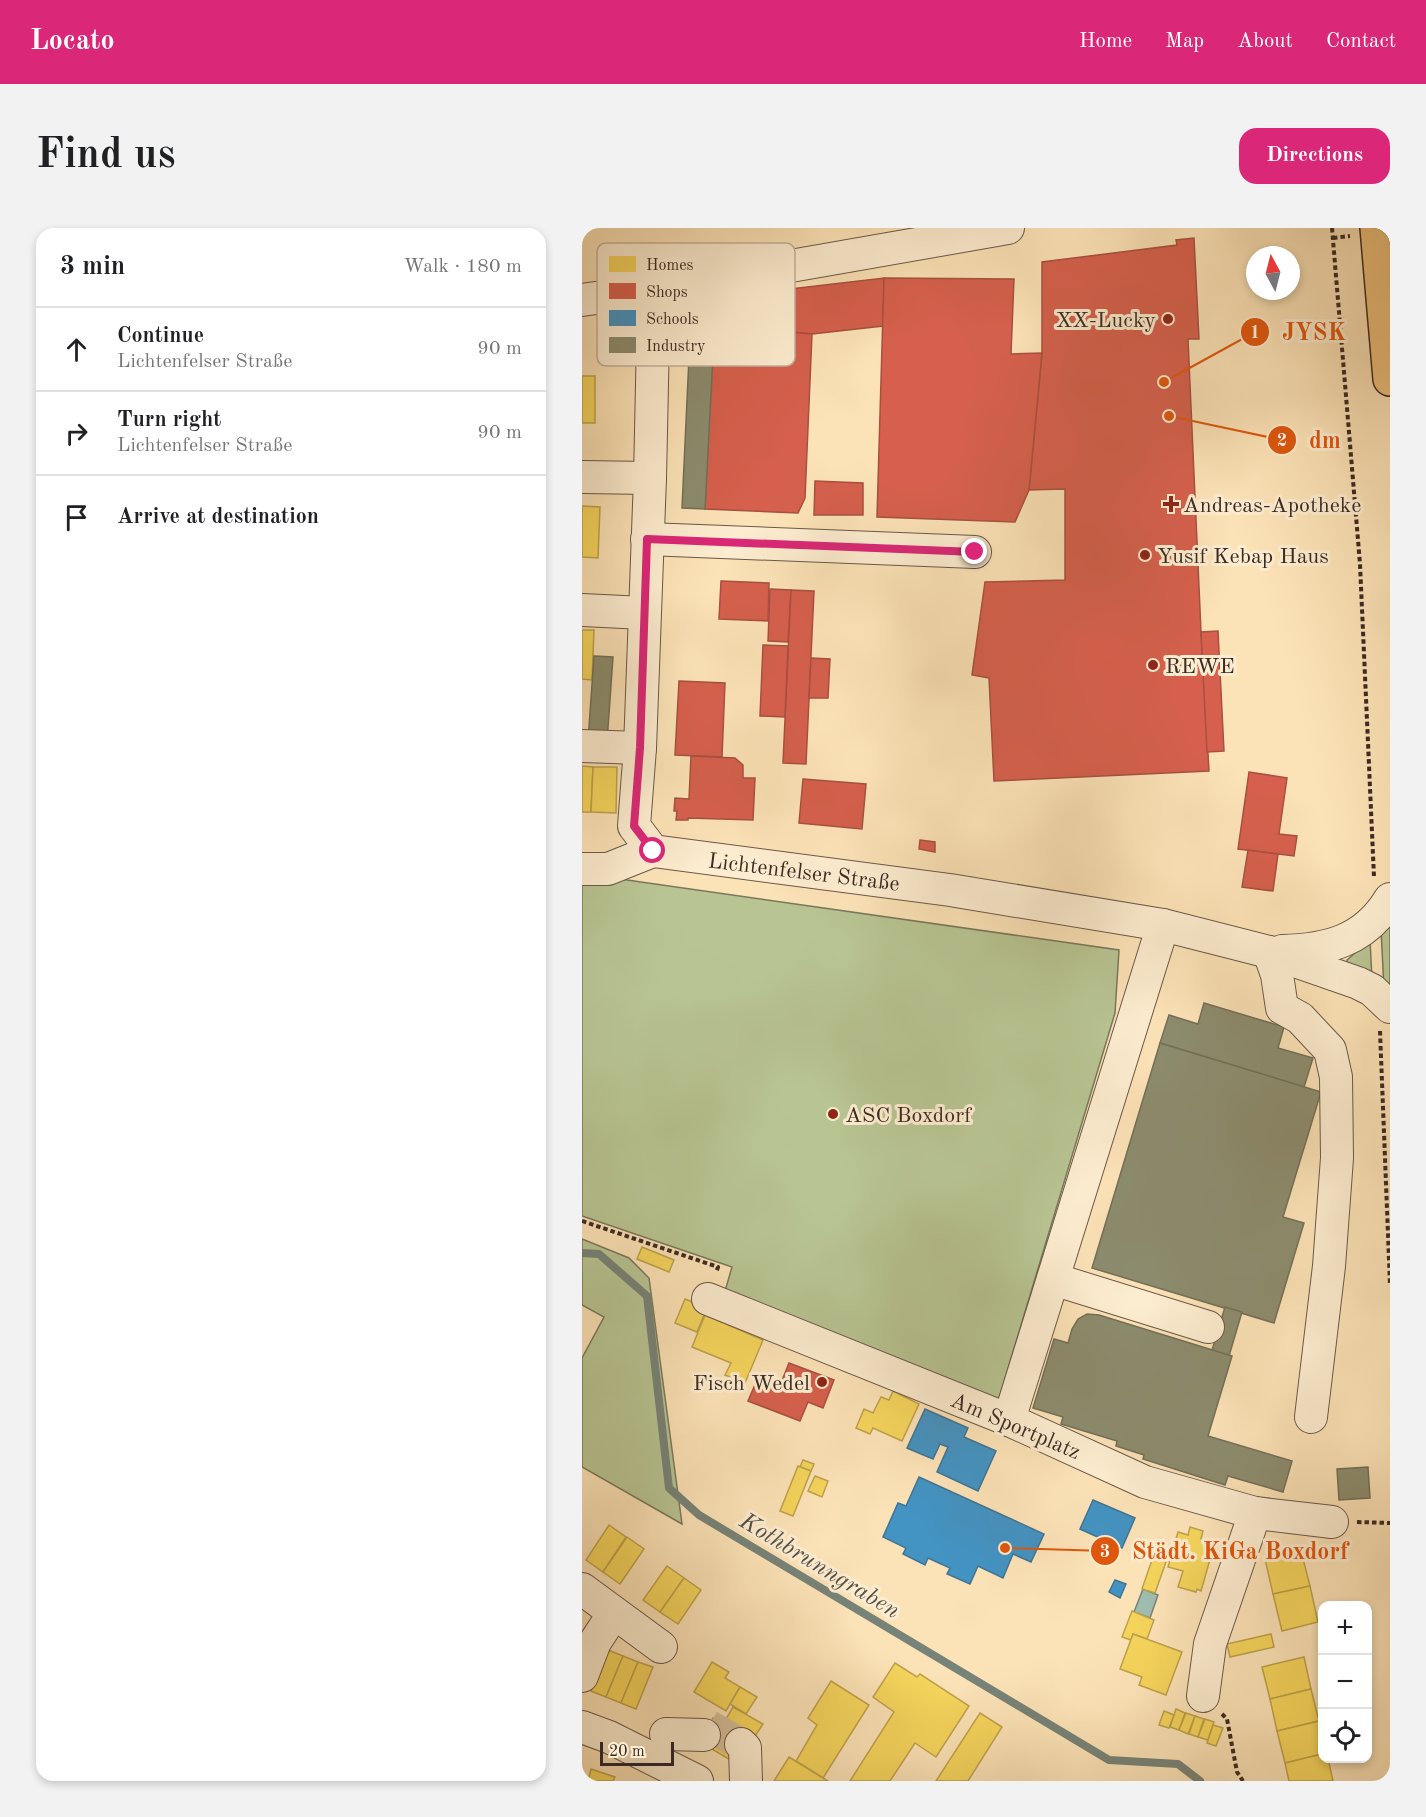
<!DOCTYPE html>
<meta charset="utf-8">
<style>
:root{--surface:#fff;--page:#f2f2f2;--text:#202124;--muted:#757577;--line:#e0e0e0;--accent:#db2777}
body{margin:0;font-family:"Old Standard TT",serif;background:var(--page);color:var(--text)}
.controls{position:absolute;right:18px;bottom:18px;display:grid;overflow:hidden;border-radius:12px;box-shadow:0 3px 9px #0003}
.controls button{width:54px;height:54px;display:grid;place-items:center;padding:0;border:0;border-bottom:2px solid var(--line);background:var(--surface);color:var(--text);font:30px sans-serif}
.compass{position:absolute;left:664px;top:18px;width:54px;height:54px;border-radius:50%;background:var(--surface);box-shadow:0 3px 9px #0003;rotate:353deg}
.scale{position:absolute;left:18px;bottom:15px;width:74px;box-sizing:border-box;padding-left:6px;border:3px solid #3b2a24;border-top:0;font-size:16px;line-height:21px;white-space:nowrap;color:#3b2a24;-webkit-text-stroke:4px #fdedd0;paint-order:stroke}
.stop{position:absolute;width:18px;height:18px;margin:-14px;border:4px solid #db2777;border-radius:50%;background:#fff}
.stop.end{background:#db2777;border-color:#fff;box-shadow:0 2px 6px #0008}
.list{margin:0;padding:0;list-style:none}
h2{display:flex;justify-content:space-between;align-items:center;height:78px;margin:0;padding:0 24px;font-size:26px}
h2 small{font-size:20px;font-weight:400;color:var(--muted)}
.list li{display:grid;grid-template-columns:39px 1fr auto;gap:18px;align-items:center;box-sizing:border-box;height:84px;padding:0 24px;border-top:2px solid var(--line)}
.list b{display:block;font-size:22px;white-space:nowrap}
.list p{margin:0;font-size:20px;white-space:nowrap;color:var(--muted)}
.list em{font-size:20px;font-style:normal;color:var(--muted)}
.icon{flex:none;width:33px;height:33px;fill:none;stroke:currentColor;stroke-width:2;stroke-linecap:round;stroke-linejoin:round}
.map{position:relative;flex:none;width:808px;height:1553px;overflow:hidden;border-radius:18px}
header{display:flex;align-items:center;gap:36px;box-sizing:border-box;height:84px;padding:0 30px;background:var(--accent);color:#fff}
header strong{font-size:28px}
nav{display:flex;gap:33px;margin-inline-start:auto;font-size:21px}
.intro{display:flex;align-items:center;justify-content:space-between;box-sizing:border-box;height:144px;padding:0 36px}
h1{margin:0;font-size:42px}
.button{padding:15px 27px;border-radius:18px;background:var(--accent);color:#fff;font-size:21px;font-weight:700}
main{display:flex;gap:36px;padding:0 36px}
aside{flex:1;background:var(--surface);border-radius:18px;box-shadow:0 3px 9px #0003}
.map>svg:first-child{display:block}
.green{fill:#b8c593;stroke:#7a785c;stroke-width:1.5}
.water{fill:#9fbeb0;stroke:#778378;stroke-width:1.5}
.homes{fill:#f6d55c;stroke:#bea24b;stroke-width:1.5}
.shops{fill:#d6604d;stroke:#a85041;stroke-width:1.5}
.schools{fill:#4393c3;stroke:#417493;stroke-width:1.5}
.industry{fill:#8c8c6e;stroke:#746f58;stroke-width:1.5}
.lines{fill:none;stroke-linecap:round;stroke-linejoin:round}
.stream{stroke:#778378;stroke-width:8}
.minor-tunnel{stroke:#d5be9a;stroke-width:32;stroke-dasharray:32 16;stroke-linecap:butt}
.minor-casing{stroke:#6b5849;stroke-width:34}
.major-casing{stroke:#3b2a24;stroke-width:36}
.path{stroke:#3b2a24;stroke-width:4;stroke-dasharray:4.5 3;stroke-linecap:butt}
.minor{stroke:#fdedd0;stroke-width:32}
.major{stroke:#eec27c;stroke-width:33}
.route{stroke:#db2777;stroke-width:8}
.poi-dot{fill:#8f2418;stroke:#fdedd0;stroke-width:2}
.labels{text-anchor:middle;stroke-width:6;stroke-linejoin:round;paint-order:stroke}
.poi-label{font-size:22px;fill:#3b2a24;stroke:#fdedd0;text-anchor:start}
.street-label{font-size:22px;fill:#3b2a24;stroke:#fdedd0}
.water-label{font-size:24px;font-style:italic;fill:#544f47;stroke:#fdedd0}
.key{fill:#fdedd0;stroke:#c3b29c;stroke-width:1.5}
.key-label{font-size:16px;fill:#3b2a24}
.leader{fill:none;stroke:#df570d;stroke-width:2}
.callout-dot{fill:#df570d;stroke:#fdedd0;stroke-width:2}
.mark-label{font-size:18px;text-anchor:middle;font-weight:bold;fill:#fff}
.callout-label{font-size:24px;text-anchor:middle;font-weight:bold;fill:#df570d;stroke:#fdedd0;stroke-width:6;stroke-linejoin:round;paint-order:stroke}
</style>
<header>
<strong>Locato</strong>
<nav><a>Home</a><a>Map</a><a>About</a><a>Contact</a></nav>
</header>
<div class="intro"><h1>Find us</h1><a class="button">Directions</a></div>
<main>
<aside>
<h2>3 min<small>Walk · 180 m</small></h2>
<ul class="list">
<li><svg class="icon" aria-label="ahead" viewBox="0 0 24 24"><path d="M12 20V5M6 11l6-6 6 6"/></svg><div><b>Continue</b><p>Lichtenfelser Straße</p></div><em>90 m</em></li>
<li><svg class="icon" aria-label="right" viewBox="0 0 24 24"><path d="M7 20v-9h11M14 6l5 5-5 5"/></svg><div><b>Turn right</b><p>Lichtenfelser Straße</p></div><em>90 m</em></li>
<li><svg class="icon" aria-label="arrive" viewBox="0 0 24 24"><path d="M6 21V4h12l-3 4 3 4H6"/></svg><div><b>Arrive at destination</b></div></li>
</ul>
</aside>
<div class="map">
<svg width="808" height="1553" viewBox="0 0 808 1553">
<rect width="100%" height="100%" fill="#fce3b7"/>
<filter id="stains"><feTurbulence type="fractalNoise" baseFrequency=".00333" numOctaves="4"/><feColorMatrix values="0 0 0 0 .2 0 0 0 0 .09 0 0 0 0 .02 0 0 0 .5 -.17"/></filter>
<radialGradient id="worn" r=".72"><stop offset=".6" stop-color="#630" stop-opacity="0"/><stop offset="1" stop-color="#630" stop-opacity=".3"/></radialGradient>
<!-- green -->
<g class="green">
<polygon points="0,648 24,649 537,722 533,785 415,1177 141,1070 150,1039 0,988"/>
<polygon points="808,691 808,766 802,761 799,701"/>
<polygon points="788,712 790,751 765,736 765,732"/>
<polygon points="0,1011 47,1030 67,1050 100,1296 0,1239 0,1130 22,1089 0,1077"/>
</g>
<!-- water -->
<polygon class="water" points="561,1361 576,1367 568,1390 552,1384"/>
<!-- homes -->
<g class="homes">
<rect x="0" y="148" width="13" height="47"/>
<polygon points="0,278 18,279 16,330 0,329"/>
<polygon points="0,402 12,402 10,452 0,451"/>
<polygon points="0,538 11,539 9,584 0,584"/>
<polygon points="11,539 35,539 34,585 9,584"/>
<polygon points="60,1019 92,1032 87,1044 55,1031"/>
<polygon points="103,1071 125,1080 115,1104 93,1095"/>
<polygon points="123,1087 181,1112 163,1155 143,1147 149,1135 110,1119"/>
<polygon points="311,1163 337,1176 320,1213 291,1200 288,1206 274,1200 282,1181 291,1185 299,1169 307,1172"/>
<polygon points="221,1232 232,1236 229,1243 218,1239"/>
<polygon points="216,1238 229,1243 211,1288 198,1283"/>
<polygon points="233,1248 246,1253 240,1269 226,1263"/>
<polygon points="27,1297 44,1309 21,1344 4,1332"/>
<polygon points="608,1299 621,1303 619,1311 633,1314 619,1363 615,1361 614,1364 596,1359 601,1343 586,1339 596,1304 606,1307"/>
<polygon points="45,1309 62,1321 38,1356 21,1344"/>
<polygon points="719,1323 728,1358 691,1366 683,1331"/>
<polygon points="571,1329 584,1334 573,1365 560,1361"/>
<polygon points="85,1338 102,1350 78,1384 61,1372"/>
<polygon points="102,1350 119,1362 96,1396 78,1384"/>
<polygon points="728,1358 736,1394 700,1403 691,1366"/>
<polygon points="550,1383 572,1392 565,1411 551,1406 549,1412 540,1409"/>
<polygon points="551,1406 600,1424 584,1467 557,1457 560,1449 538,1441"/>
<polygon points="689,1406 692,1419 648,1429 645,1416"/>
<polygon points="26,1422 41,1428 24,1469 9,1463"/>
<polygon points="41,1428 56,1434 39,1475 24,1469"/>
<polygon points="722,1429 729,1461 688,1471 680,1439"/>
<polygon points="56,1434 71,1439 54,1481 39,1475"/>
<polygon points="130,1434 147,1444 143,1450 158,1459 144,1483 112,1464"/>
<polygon points="313,1435 335,1449 338,1446 387,1478 354,1529 333,1515 308,1553 268,1553 312,1484 291,1469"/>
<polygon points="249,1453 287,1477 241,1550 214,1533 235,1497 226,1490"/>
<polygon points="158,1459 175,1469 164,1486 148,1476"/>
<polygon points="729,1461 737,1493 695,1503 688,1471"/>
<polygon points="151,1479 181,1496 170,1513 141,1496"/>
<polygon points="594,1481 603,1485 597,1502 588,1499"/>
<polygon points="582,1483 592,1487 587,1500 577,1497"/>
<polygon points="398,1485 420,1499 386,1553 354,1553"/>
<polygon points="604,1485 613,1488 606,1506 597,1502"/>
<polygon points="613,1488 622,1491 616,1509 607,1506"/>
<polygon points="131,1490 164,1509 150,1533 118,1514"/>
<polygon points="623,1491 632,1494 626,1512 616,1509"/>
<polygon points="737,1493 740,1508 740,1526 703,1535 695,1503"/>
<polygon points="631,1497 641,1500 634,1518 625,1515"/>
<polygon points="740,1526 740,1530 746,1530 751,1553 707,1553 703,1535"/>
<polygon points="207,1529 241,1550 246,1553 192,1553"/>
<polygon points="9,1541 33,1549 31,1553 6,1553"/>
</g>
<!-- shops -->
<g class="shops">
<polygon points="612,10 617,111 606,111 619,404 627,543 412,553 407,450 390,447 403,354 483,352 483,261 447,262 460,125 460,34 595,17 594,12"/>
<polygon points="302,50 301,98 230,106 131,97 131,70"/>
<polygon points="302,50 432,51 429,126 460,125 447,262 433,294 295,289"/>
<polygon points="131,97 230,106 223,270 216,285 123,281"/>
<polygon points="233,253 281,255 281,287 232,287"/>
<polygon points="139,353 187,355 186,393 137,391"/>
<polygon points="188,361 209,362 206,414 186,413"/>
<polygon points="209,362 232,363 224,536 201,535"/>
<polygon points="636,403 642,523 625,524 619,404"/>
<polygon points="181,417 206,418 203,489 178,488"/>
<polygon points="229,430 248,431 246,470 227,470"/>
<polygon points="97,453 143,455 140,529 93,527"/>
<polygon points="109,528 153,530 161,537 161,550 173,550 171,592 106,590 106,592 94,592 95,583 92,583 93,570 107,571"/>
<polygon points="667,544 705,550 697,606 715,608 712,628 656,621"/>
<polygon points="221,551 284,556 280,601 217,595"/>
<polygon points="338,612 353,614 353,624 337,621"/>
<polygon points="666,622 696,626 691,663 660,659"/>
<polygon points="207,1135 252,1152 241,1180 226,1174 218,1193 166,1173 175,1152 197,1160"/>
</g>
<!-- schools -->
<g class="schools">
<polygon points="343,1181 386,1200 382,1209 414,1223 396,1263 355,1244 366,1219 358,1216 351,1231 325,1220"/>
<polygon points="337,1249 462,1306 449,1334 431,1326 421,1350 396,1338 388,1356 365,1346 368,1340 346,1330 343,1337 321,1326 324,1320 301,1309 316,1275 324,1278"/>
<polygon points="511,1272 553,1290 540,1320 498,1301"/>
<polygon points="533,1352 544,1356 538,1370 527,1364"/>
</g>
<!-- industry -->
<g class="industry">
<polygon points="108,108 132,109 123,281 100,280"/>
<polygon points="12,428 31,429 25,514 6,513"/>
<polygon points="622,775 702,799 696,820 731,830 722,859 578,815 587,787 616,796"/>
<polygon points="578,815 739,864 701,989 722,995 692,1095 510,1040"/>
<polygon points="643,1079 660,1084 647,1128 630,1122"/>
<polygon points="505,1086 517,1087 650,1128 626,1208 710,1233 701,1264 646,1248 643,1257 561,1231 562,1227 534,1218 535,1213 479,1196 481,1189 451,1180 472,1111 486,1115 490,1101 496,1091"/>
<polygon points="786,1239 788,1270 757,1272 755,1241"/>
</g>
<g class="lines">
<!-- stream -->
<polyline class="stream" points="0,1025 17,1026 65,1068 87,1260 117,1287 527,1532 596,1536 618,1553"/>
<!-- minor-tunnel -->
<polyline class="minor-tunnel" points="127,1498 159,1516"/>
<!-- minor casing -->
<g class="minor-casing">
<g id="minor">
<polyline points="72,62 68,250 58,520 52,598 71,623 368,662 581,697 687,724 776,755 790,762 808,779"/>
<polyline points="0,72 72,62 426,0"/>
<polyline points="0,249 68,250"/>
<polyline points="65,311 393,324"/>
<polyline points="0,382 62,385"/>
<polyline points="0,518 58,520"/>
<polyline points="0,641 26,641 71,623"/>
<path d="M700,723C745,722 783,713 808,671"/>
<polyline points="687,724 695,747 700,780 718,790 748,822 754,849 755,930 747,1038 729,1189"/>
<polyline points="471,1051 626,1099"/>
<polyline points="126,1071 427,1192 563,1254 673,1285 750,1294"/>
<polyline points="427,1192 581,697"/>
<polyline points="0,1361 79,1419"/>
<polyline points="0,1448 13,1414 32,1385"/>
<polyline points="621,1468 628,1416 673,1285"/>
<polyline points="0,1499 27,1509 115,1553"/>
<polyline points="84,1506 122,1507"/>
<polyline points="159,1516 163,1520 164,1553"/>
</g>
</g>
<!-- major casing -->
<g class="major-casing">
<polyline id="major" points="795,0 808,151"/>
</g>
<!-- path -->
<g class="path">
<polyline points="750,0 778,336 792,649"/>
<polyline points="751,10 768,8"/>
<polyline points="798,803 808,1057"/>
<polyline points="0,993 136,1039 134,1045"/>
<polyline points="775,1294 808,1295"/>
<polyline points="640,1486 645,1491 655,1544 661,1553"/>
</g>
<!-- minor -->
<use href="#minor" class="minor"/>
<!-- major -->
<use href="#major" class="major"/>
</g>
<g class="lines">
<!-- route -->
<polyline class="route" points="71,623 52,598 58,520 65,311 393,324"/>
</g>
<!-- markers -->
<g class="poi-dot">
<circle cx="586" cy="91" r="6"/>
<path d="M586 267h6v6h6v6h-6v6h-6v-6h-6v-6h6z"/>
<circle cx="563" cy="327" r="6"/>
<circle cx="571" cy="437" r="6"/>
<circle cx="251" cy="886" r="6"/>
<circle cx="240" cy="1154" r="6"/>
</g>
<g class="labels">
<!-- poi labels -->
<g class="poi-label">
<text x="574" y="99" text-anchor="end">XX-Lucky</text>
<text x="601" y="284">Andreas-Apotheke</text>
<text x="575" y="335">Yusif Kebap Haus</text>
<text x="583" y="445">REWE</text>
<text x="263" y="894">ASC Boxdorf</text>
<text x="228" y="1162" text-anchor="end">Fisch Wedel</text>
</g>
<!-- street labels -->
<g class="street-label">
<text transform="translate(222 643) rotate(7)" y="8">Lichtenfelser Straße</text>
<text transform="translate(434 1197) rotate(23)" y="8">Am Sportplatz</text>
</g>
<!-- water labels -->
<g class="water-label">
<text transform="translate(238 1337) rotate(31)" y="8">Kothbrunngraben</text>
</g>
</g>
<!-- legend -->
<rect x="15" y="15" width="198" height="123" rx="9" class="key"/>
<rect x="27" y="28" width="27" height="16" fill="#f6d55c"/>
<rect x="27" y="55" width="27" height="16" fill="#d6604d"/>
<rect x="27" y="82" width="27" height="16" fill="#4393c3"/>
<rect x="27" y="109" width="27" height="16" fill="#8c8c6e"/>
<g class="key-label">
<text x="64" y="42">Homes</text>
<text x="64" y="69">Shops</text>
<text x="64" y="96">Schools</text>
<text x="64" y="123">Industry</text>
</g>
<!-- callouts -->
<path class="leader" d="M582 154L673 104M587 188L700 212M423 1320L523 1323"/>
<g class="callout-dot">
<circle cx="582" cy="154" r="6"/>
<circle cx="587" cy="188" r="6"/>
<circle cx="423" cy="1320" r="6"/>
<circle cx="673" cy="104" r="15"/>
<circle cx="700" cy="212" r="15"/>
<circle cx="523" cy="1323" r="15"/>
</g>
<g class="mark-label">
<text x="673" y="110">1</text>
<text x="700" y="218">2</text>
<text x="523" y="1329">3</text>
</g>
<g class="callout-label">
<text x="732" y="112">JYSK</text>
<text x="743" y="220">dm</text>
<text x="658" y="1331">Städt. KiGa Boxdorf</text>
</g>
<rect width="100%" height="100%" filter="url(#stains)"/>
<rect width="100%" height="100%" fill="url(#worn)"/>
</svg>
<div class="controls">
<button>+</button>
<button>−</button>
<button><svg class="icon" aria-label="locate" viewBox="0 0 24 24"><circle cx="12" cy="12" r="6"/><path d="M12 2v4M12 18v4M2 12h4M18 12h4"/></svg></button>
</div>
<svg class="compass" viewBox="-18 -18 36 36"><path d="M0-13l5 13h-10z" fill="#e53935"/><path d="M0 13l5-13h-10z" fill="#757577"/></svg>
<div class="scale">20 m</div>
<div class="stop" style="left:71px;top:623px"></div>
<div class="stop end" style="left:393px;top:324px"></div>
</div>
</main>
